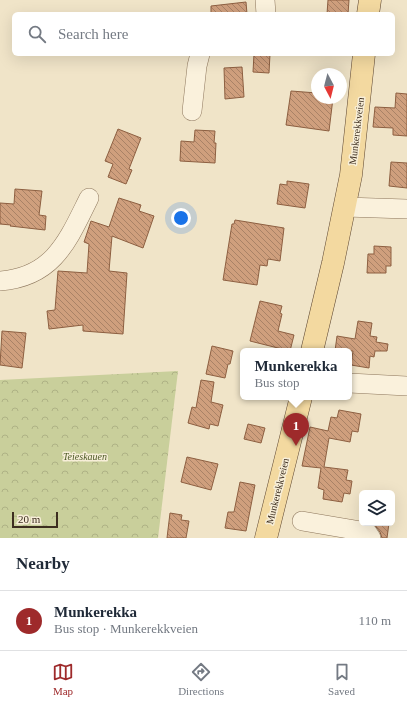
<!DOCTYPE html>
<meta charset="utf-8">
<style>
:root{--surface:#fff;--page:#f6f6f7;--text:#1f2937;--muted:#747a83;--line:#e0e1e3;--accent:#9e2a2b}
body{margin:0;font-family:"Times New Roman",serif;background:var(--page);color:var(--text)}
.controls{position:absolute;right:12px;bottom:12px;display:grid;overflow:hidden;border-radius:6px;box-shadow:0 4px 16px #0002}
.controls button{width:36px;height:36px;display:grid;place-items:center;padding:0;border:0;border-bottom:1px solid var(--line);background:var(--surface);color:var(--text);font:20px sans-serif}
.compass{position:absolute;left:311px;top:68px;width:36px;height:36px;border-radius:50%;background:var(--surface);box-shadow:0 4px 16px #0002;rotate:173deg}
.scale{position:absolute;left:12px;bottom:10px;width:46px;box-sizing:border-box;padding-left:4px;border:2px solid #3d2e20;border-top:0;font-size:11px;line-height:14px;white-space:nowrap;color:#3d2e20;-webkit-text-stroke:3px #f7eed8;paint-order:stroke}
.you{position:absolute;left:181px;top:218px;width:14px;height:14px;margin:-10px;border:3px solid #fff;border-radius:50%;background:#1a73e8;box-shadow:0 0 0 6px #1a73e833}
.badge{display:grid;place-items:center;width:26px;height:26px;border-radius:50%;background:var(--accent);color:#fff;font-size:13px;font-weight:700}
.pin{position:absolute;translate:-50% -33px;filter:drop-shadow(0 1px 2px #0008)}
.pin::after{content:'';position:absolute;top:21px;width:14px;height:12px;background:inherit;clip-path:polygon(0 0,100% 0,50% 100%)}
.popup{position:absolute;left:240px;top:348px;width:112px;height:52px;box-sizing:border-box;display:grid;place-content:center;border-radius:6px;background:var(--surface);filter:drop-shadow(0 1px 3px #0005);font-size:13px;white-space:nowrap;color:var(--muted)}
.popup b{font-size:15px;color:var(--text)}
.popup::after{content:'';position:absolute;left:50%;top:100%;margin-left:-8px;border:8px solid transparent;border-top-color:var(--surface)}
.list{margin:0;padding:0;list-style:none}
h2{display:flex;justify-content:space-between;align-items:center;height:52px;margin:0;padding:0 16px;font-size:17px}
h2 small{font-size:13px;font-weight:400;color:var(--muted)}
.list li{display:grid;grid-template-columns:26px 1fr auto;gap:12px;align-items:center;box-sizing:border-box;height:60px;padding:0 16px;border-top:1px solid var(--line)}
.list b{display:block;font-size:15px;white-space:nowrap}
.list p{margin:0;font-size:13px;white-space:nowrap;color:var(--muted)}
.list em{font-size:13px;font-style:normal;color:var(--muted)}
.icon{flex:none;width:22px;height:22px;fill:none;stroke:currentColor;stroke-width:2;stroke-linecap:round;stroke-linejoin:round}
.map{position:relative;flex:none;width:407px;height:538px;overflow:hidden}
.search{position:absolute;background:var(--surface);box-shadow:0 4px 16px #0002;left:12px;right:12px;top:12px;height:44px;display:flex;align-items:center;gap:10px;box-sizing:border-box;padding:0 14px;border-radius:6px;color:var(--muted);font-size:15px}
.sheet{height:112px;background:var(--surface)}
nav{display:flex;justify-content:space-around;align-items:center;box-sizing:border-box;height:56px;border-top:1px solid var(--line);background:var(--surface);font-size:11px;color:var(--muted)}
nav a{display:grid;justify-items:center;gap:2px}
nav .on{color:var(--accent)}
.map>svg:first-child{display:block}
.forest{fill:url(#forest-crowns)}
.building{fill:url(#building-back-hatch);stroke:#8d5f41}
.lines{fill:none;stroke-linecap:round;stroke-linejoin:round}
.minor-casing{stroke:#8d765c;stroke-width:20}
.major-casing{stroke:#5b4430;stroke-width:23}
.minor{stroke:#faf1dc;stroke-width:19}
.major{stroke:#f3d9a0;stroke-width:22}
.labels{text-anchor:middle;stroke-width:3;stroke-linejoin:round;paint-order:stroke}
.street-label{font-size:10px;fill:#3d2e20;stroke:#f7eed8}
.park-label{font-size:10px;font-style:italic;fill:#4d5a26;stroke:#f7eed8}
</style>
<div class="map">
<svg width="407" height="538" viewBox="0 0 407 538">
<defs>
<pattern id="forest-crowns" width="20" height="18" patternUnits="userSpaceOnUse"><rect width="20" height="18" fill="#c9cf9b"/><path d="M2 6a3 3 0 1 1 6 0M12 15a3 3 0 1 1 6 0" fill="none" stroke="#aeb285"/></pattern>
<pattern id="building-back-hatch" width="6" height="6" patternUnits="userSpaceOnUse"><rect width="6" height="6" fill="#cf9f7d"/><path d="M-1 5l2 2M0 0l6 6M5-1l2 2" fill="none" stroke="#a98266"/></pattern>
</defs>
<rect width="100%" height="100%" fill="#f0e4c8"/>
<!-- forest -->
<polygon class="forest" points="178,371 158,538 0,538 0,380"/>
<!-- building -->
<g class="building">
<polygon points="328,0 349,0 348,14 327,14"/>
<polygon points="246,2 247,14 211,14 211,6"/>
<polygon points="254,54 270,54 269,73 253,72"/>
<polygon points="242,67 244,97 225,99 224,68"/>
<polygon points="291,91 317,93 317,98 333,98 329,131 286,125"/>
<polygon points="396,93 407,94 407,136 393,135 393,128 373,127 375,107 395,108"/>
<polygon points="118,129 141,138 129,169 132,170 126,184 108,177 113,164 105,161"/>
<polygon points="195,130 215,131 214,143 216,143 215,163 180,161 181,141 194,142"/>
<polygon points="391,162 407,163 407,188 389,186"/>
<polygon points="287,181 309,184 305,208 277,204 280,184 287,185"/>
<polygon points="15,189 42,191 39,215 46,216 45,230 10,226 11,225 0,224 0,203 14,204"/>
<polygon points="119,198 141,205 139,211 154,216 143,248 112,236 109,271 127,273 123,334 83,331 83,325 49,329 47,311 55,310 58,271 87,273 89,244 84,242 91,221 109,227"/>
<polygon points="235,220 284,228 280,261 268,259 267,266 260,265 257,285 223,280 232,224 234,224"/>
<polygon points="374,246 391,247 391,266 386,266 386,273 367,273 368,254 374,254"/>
<polygon points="260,301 282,306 280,313 282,314 278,331 294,335 290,351 250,341"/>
<polygon points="358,321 372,323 370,336 377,337 376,342 388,344 387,351 375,351 374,357 370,356 369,368 351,365 353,351 335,351 337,336 355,339"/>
<polygon points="2,331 26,333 22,368 0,365"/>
<polygon points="212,346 233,351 230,364 228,364 225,378 206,374"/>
<polygon points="201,380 214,382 211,402 223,405 218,426 210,424 209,429 188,423 192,407 196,408"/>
<polygon points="339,410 361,414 358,432 352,431 350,442 329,438 324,467 348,470 346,480 352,481 350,494 344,493 342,502 323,499 324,490 318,488 321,468 302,466 310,427 328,431 331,417 337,418"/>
<polygon points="248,424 265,428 261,443 244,439"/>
<polygon points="187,457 218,464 211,490 181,482"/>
<polygon points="240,482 255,485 246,531 225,528 228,512 234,512"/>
<polygon points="170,513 182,515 181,520 189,521 186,538 167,538"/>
<polygon points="373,523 389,523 387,538 382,538 380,532"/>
</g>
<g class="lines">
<!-- minor casing -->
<g class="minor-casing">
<g id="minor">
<polyline points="265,0 266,14"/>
<polyline points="192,111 197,66 200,54"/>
<polyline points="345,207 407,209"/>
<path d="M0,281C54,277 68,240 89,198"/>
<polyline points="349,383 407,386"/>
<polyline points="302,521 367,532 371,538"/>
</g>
</g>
<!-- major casing -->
<g class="major-casing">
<g id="major">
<polyline points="368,14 370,0"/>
<polyline points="312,351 333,263 351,175 364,54"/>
<polyline points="266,538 301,397"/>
</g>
</g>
<!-- minor -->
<use href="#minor" class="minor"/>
<!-- major -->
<use href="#major" class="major"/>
</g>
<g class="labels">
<!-- street labels -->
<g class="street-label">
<text transform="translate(356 131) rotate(-83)" y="4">Munkerekkveien</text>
<text transform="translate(277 491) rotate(-76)" y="4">Munkerekkveien</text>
</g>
<!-- park labels -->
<g class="park-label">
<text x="85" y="460">Teieskauen</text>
</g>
</g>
</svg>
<div class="controls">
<button><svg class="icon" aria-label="layers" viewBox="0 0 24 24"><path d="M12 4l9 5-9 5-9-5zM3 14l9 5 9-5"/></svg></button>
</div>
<svg class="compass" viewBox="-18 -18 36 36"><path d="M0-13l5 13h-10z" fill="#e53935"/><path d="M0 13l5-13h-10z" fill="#747a83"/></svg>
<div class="scale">20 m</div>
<div class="you"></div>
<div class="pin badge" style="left:296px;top:446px">1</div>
<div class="popup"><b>Munkerekka</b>Bus stop</div>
<div class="search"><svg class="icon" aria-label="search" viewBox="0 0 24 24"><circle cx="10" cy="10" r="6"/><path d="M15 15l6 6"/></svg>Search here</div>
</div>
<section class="sheet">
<h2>Nearby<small></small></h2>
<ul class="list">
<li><span class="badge">1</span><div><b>Munkerekka</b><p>Bus stop · Munkerekkveien</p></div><em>110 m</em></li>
</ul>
</section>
<nav>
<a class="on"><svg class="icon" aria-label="map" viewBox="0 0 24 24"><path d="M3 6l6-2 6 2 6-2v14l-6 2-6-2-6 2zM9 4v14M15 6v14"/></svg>Map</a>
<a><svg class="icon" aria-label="directions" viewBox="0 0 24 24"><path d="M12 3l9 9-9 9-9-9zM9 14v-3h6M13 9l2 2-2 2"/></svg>Directions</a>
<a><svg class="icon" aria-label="saved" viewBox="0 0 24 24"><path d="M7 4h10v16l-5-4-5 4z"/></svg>Saved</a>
</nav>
